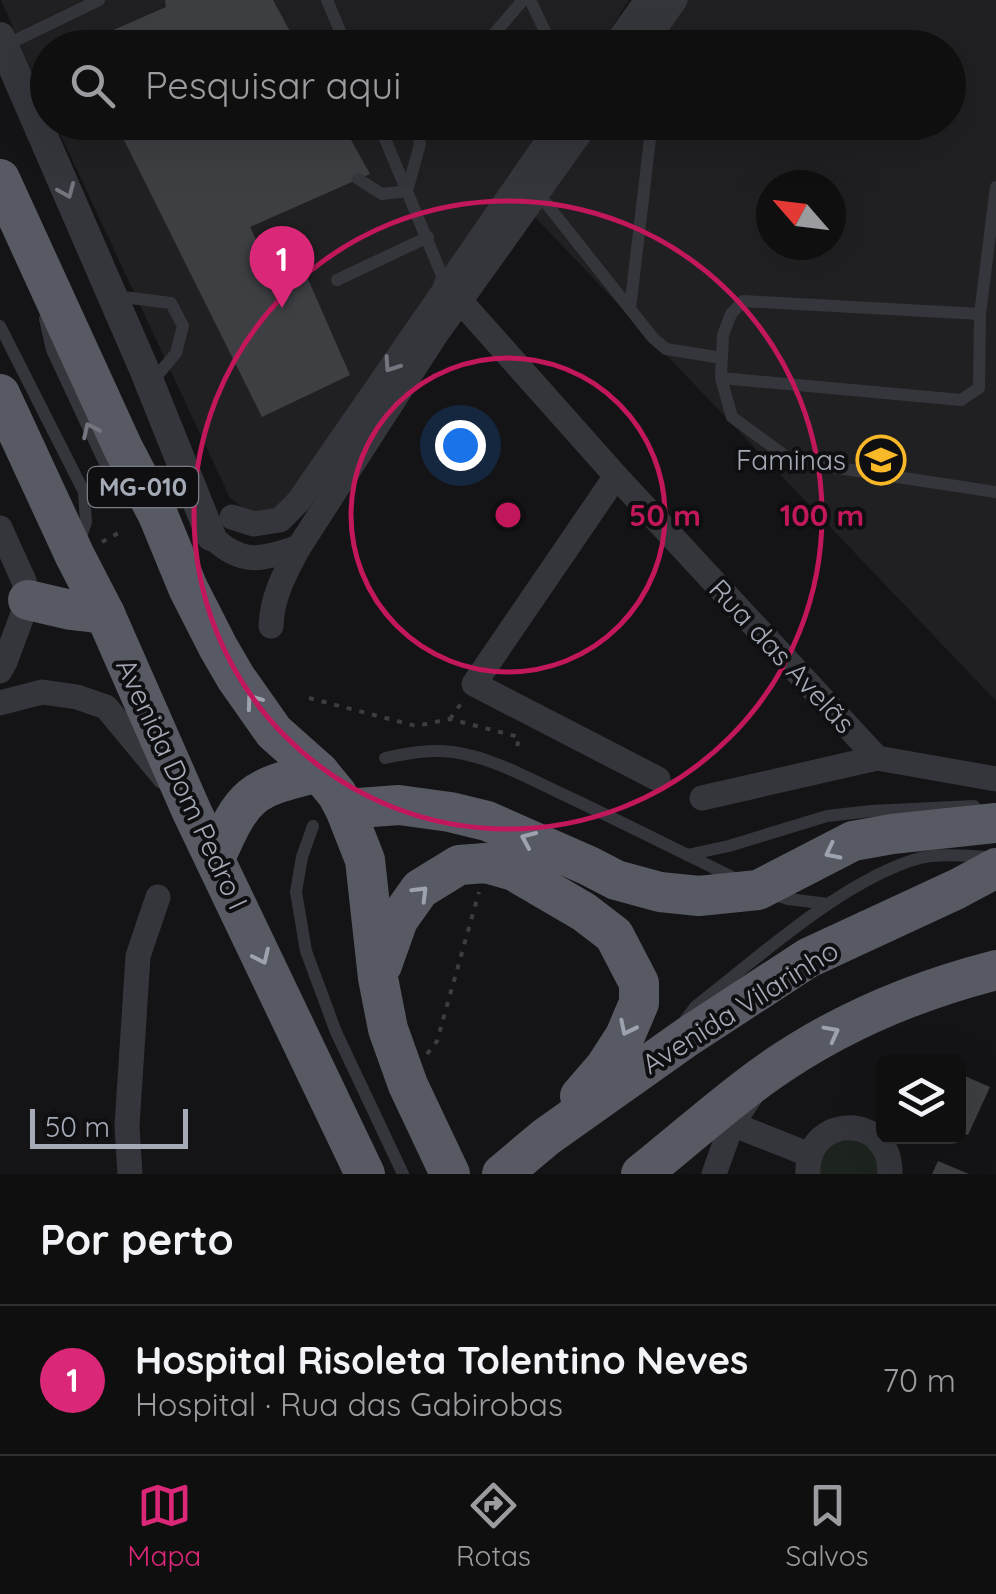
<!DOCTYPE html>
<html lang="pt">
<meta charset="utf-8">
<style>
:root{--surface:#0f0f10;--page:#181819;--text:#f1f3f6;--muted:#9b9c9f;--line:#2f2f30;--accent:#db2777}
body{margin:0;font-family:Quicksand,sans-serif;background:var(--page);color:var(--text)}
.controls{position:absolute;right:30px;bottom:30px;display:grid;overflow:hidden;border-radius:15px;box-shadow:0 10px 40px #0002}
.controls button{width:90px;height:90px;display:grid;place-items:center;padding:0;border:0;border-bottom:2px solid var(--line);background:var(--surface);color:var(--text);font:50px sans-serif}
.compass{position:absolute;left:756px;top:170px;width:90px;height:90px;border-radius:50%;background:var(--surface);box-shadow:0 10px 40px #0002;rotate:298deg}
.scale{position:absolute;left:30px;bottom:25px;width:158px;box-sizing:border-box;padding-left:10px;border:5px solid #a5aab7;border-top:0;font-size:28px;line-height:35px;white-space:nowrap;color:#a5aab7;-webkit-text-stroke:8px #0f0f11;paint-order:stroke}
.you{position:absolute;left:460px;top:445px;width:35px;height:35px;margin:-25px;border:8px solid #fff;border-radius:50%;background:#1a73e8;box-shadow:0 0 0 15px #1a73e833}
.badge{display:grid;place-items:center;width:65px;height:65px;border-radius:50%;background:var(--accent);color:#fff;font-size:32px;font-weight:700}
.pin{position:absolute;translate:-50% -82px;filter:drop-shadow(0 2px 5px #0008)}
.pin::after{content:'';position:absolute;top:52px;width:35px;height:30px;background:inherit;clip-path:polygon(0 0,100% 0,50% 100%)}
.list{margin:0;padding:0;list-style:none}
h2{display:flex;justify-content:space-between;align-items:center;height:130px;margin:0;padding:0 40px;font-size:42px}
h2 small{font-size:32px;font-weight:400;color:var(--muted)}
.list li{display:grid;grid-template-columns:65px 1fr auto;gap:30px;align-items:center;box-sizing:border-box;height:150px;padding:0 40px;border-top:2px solid var(--line)}
.list b{display:block;font-size:38px;white-space:nowrap}
.list p{margin:0;font-size:32px;white-space:nowrap;color:var(--muted)}
.list em{font-size:32px;font-style:normal;color:var(--muted)}
.icon{flex:none;width:55px;height:55px;fill:none;stroke:currentColor;stroke-width:2;stroke-linecap:round;stroke-linejoin:round}
.map{position:relative;flex:none;width:996px;height:1174px;overflow:hidden}
.search{position:absolute;background:var(--surface);box-shadow:0 10px 40px #0002;left:30px;right:30px;top:30px;height:110px;display:flex;align-items:center;gap:25px;box-sizing:border-box;padding:0 35px;border-radius:55px;color:var(--muted);font-size:38px}
.sheet{height:280px;background:var(--surface)}
nav{display:flex;justify-content:space-around;align-items:center;box-sizing:border-box;height:140px;border-top:2px solid var(--line);background:var(--surface);font-size:28px;color:var(--muted)}
nav a{display:grid;justify-items:center;gap:5px}
nav .on{color:var(--accent)}
.map>svg:first-child{display:block}
.built{fill:#202023;fill-rule:evenodd}
.green{fill:#1c241d}
.building{fill:#3e3f43}
.lines{fill:none;stroke-linecap:round;stroke-linejoin:round}
.path{stroke:#3b3d42;stroke-width:4;stroke-dasharray:5 8;stroke-linecap:butt}
.service{stroke:#35363b;stroke-width:12}
.minor{stroke:#35363b;stroke-width:25}
.tertiary{stroke:#35363b;stroke-width:30}
.trunk{stroke:#585a63;stroke-width:40}
.oneway{stroke:#73767f}
.oneway2{stroke:#9da2af}
.ring{fill:none;stroke:#c2185b;stroke-width:5}
.labels{text-anchor:middle;stroke-width:8;stroke-linejoin:round;paint-order:stroke}
.shield{fill:#0f0f11;stroke:#787c85;stroke-width:2.5}
.shield-label{font-size:25px;font-weight:bold;fill:#a5aab7}
.poi-label{font-size:28px;fill:#a5aab7;stroke:#0f0f11;text-anchor:end}
.street-label{font-size:28px;fill:#a5aab7;stroke:#0f0f11}
.centre{fill:#c2185b;stroke:#0f0f11;stroke-width:5}
.ring-label{font-size:30px;text-anchor:middle;font-weight:bold;fill:#c2185b;stroke:#0f0f11;stroke-width:8;stroke-linejoin:round;paint-order:stroke}
</style>
<div class="map">
<svg width="996" height="1174" viewBox="0 0 996 1174">
<rect width="100%" height="100%" fill="#141416"/>
<!-- built -->
<g class="built">
<polygon points="1,0 629,0 599,47 48,48 47,106"/>
<path d="M680,0H996V701L533,215L596,123L948,122V48L647,47ZM771,185H831V245H771Z"/>
<polygon points="55,123 548,123 295,499 267,516 246,510 230,498"/>
</g>
<!-- green -->
<polygon class="green" points="846,1137 872,1145 881,1174 818,1174 823,1150"/>
<!-- building -->
<g class="building">
<polygon points="165,0 273,0 299,48 72,48 166,7"/>
<polygon points="115,122 341,122 370,174 250,227 273,274 304,270 350,375 262,417"/>
<polygon points="958,1073 990,1087 968,1135 958,1131"/>
<polygon points="938,1161 969,1174 932,1174"/>
</g>
<g class="lines">
<!-- path -->
<g class="path">
<polyline points="102,542 124,530"/>
<polyline points="309,698 416,726 450,719 519,737 516,753"/>
<polyline points="450,719 462,702"/>
<polyline points="427,1054 437,1041 479,892"/>
</g>
<!-- service -->
<g class="service">
<polyline points="327,0 347,48"/>
<polyline points="530,0 553,48"/>
<polyline points="6,45 99,0"/>
<polyline points="482,48 523,0"/>
<polyline points="378,122 446,285"/>
<polyline points="358,179 382,194 407,191 420,144 416,122"/>
<polyline points="538,193 653,338 666,349 722,358"/>
<polyline points="337,280 428,237"/>
<polyline points="115,296 171,303 183,326 176,353 152,382"/>
<polyline points="630,309 652,122"/>
<polyline points="980,314 743,301 731,314 723,335 721,378 732,417 792,461 996,492"/>
<polyline points="45,319 52,350 109,472 127,487"/>
<polyline points="0,326 84,492 86,522 79,542"/>
<polyline points="721,378 961,400 979,388 980,314 996,187"/>
<path d="M385,758C408,753 429,749 453,752C490,757 526,777 560,793C620,821 679,851 738,880"/>
<polyline points="313,826 302,857 296,892 306,951 336,1032 403,1174"/>
<polyline points="687,855 729,846 827,816 871,811 974,806"/>
<polyline points="770,893 788,899 828,904"/>
<path d="M686,1019L696,1006C758,958 844,879 920,858C941,853 966,856 989,857"/>
</g>
<!-- minor -->
<g class="minor">
<polyline points="613,48 647,0"/>
<polyline points="641,48 675,0"/>
<polyline points="446,285 616,476 877,758"/>
<polyline points="616,476 474,684 658,779"/>
<polyline points="232,517 254,524 280,520 298,502 561,122"/>
<polyline points="0,528 24,581 28,600 5,662 0,671"/>
<path d="M211,536C242,566 261,560 299,547"/>
<path d="M271,626C272,596 285,573 299,547L435,336L588,122"/>
<polyline points="0,703 42,692 77,697 106,707 164,777"/>
<polyline points="702,798 877,758 996,779"/>
<polyline points="732,1124 810,1155"/>
<polyline points="130,1174 127,1126 138,956 158,897"/>
<polyline points="714,1174 732,1124 750,1097"/>
<path d="M808,1174C805,1114 891,1111 890,1174"/>
</g>
<!-- tertiary -->
<polyline class="tertiary" points="0,37 144,369 211,536"/>
<!-- trunk -->
<g class="trunk">
<polyline points="0,179 123,448 158,515 188,588 218,647 236,678 274,732 319,772 337,794 345,809 365,860 378,978 388,1029 408,1085 450,1174"/>
<polyline points="0,394 75,556 105,614 192,812 365,1174"/>
<polyline points="28,600 71,610 105,614"/>
<polyline points="345,809 399,805 450,812 487,821 589,866 616,880 660,892 699,896 758,890 853,841 892,834 996,823"/>
<path d="M215,859C244,793 249,789 319,772"/>
<polyline points="382,965 398,920 420,889 459,865 486,863 514,871 584,912 614,935 639,983 639,1003 625,1036 605,1067 580,1096"/>
<polyline points="502,1174 546,1137 687,1037 808,958 957,889 996,868"/>
<path d="M641,1174C683,1141 723,1104 767,1073C836,1024 914,991 996,970"/>
</g>
</g>
<!-- one-way arrows -->
<defs><path id="oneway-chevron" d="M-2-3.5L2.5 0L-2 3.5" fill="none" stroke-width="1.6" stroke-linecap="round" stroke-linejoin="round" transform="scale(2.5)"/></defs>
<g class="oneway">
<use href="#oneway-chevron" transform="translate(67 191) rotate(67)"/>
<use href="#oneway-chevron" transform="translate(391 365) rotate(124)"/>
<use href="#oneway-chevron" transform="translate(90 430) rotate(-115)"/>
</g>
<g class="oneway2">
<use href="#oneway-chevron" transform="translate(253 701) rotate(-126)"/>
<use href="#oneway-chevron" transform="translate(528 839) rotate(-156)"/>
<use href="#oneway-chevron" transform="translate(832 852) rotate(153)"/>
<use href="#oneway-chevron" transform="translate(421 893) rotate(-45)"/>
<use href="#oneway-chevron" transform="translate(262 957) rotate(65)"/>
<use href="#oneway-chevron" transform="translate(627 1028) rotate(116)"/>
<use href="#oneway-chevron" transform="translate(832 1033) rotate(-28)"/>
</g>
<!-- distance rings -->
<g class="ring">
<circle cx="508" cy="515" r="157"/>
<circle cx="508" cy="515" r="314"/>
</g>
<!-- icons -->
<defs>
<g id="university-ring" transform="scale(2.5)"><circle r="9.5" fill="#0f0f11" stroke="#f9b828" stroke-width="1.5"/><path d="M0-5L7-2L0 1L-7-2ZM-4 1L0 2.5L4 1V4Q0 6-4 4Z" fill="#f9b828"/></g>
</defs>
<g fill-rule="evenodd">
<use href="#university-ring" x="881" y="460"/>
</g>
<g class="labels">
<!-- shield labels -->
<rect class="shield" x="88" y="467" width="110" height="40" rx="8"/>
<g class="shield-label">
<text x="143" y="496">MG-010</text>
</g>
<!-- poi labels -->
<g class="poi-label">
<text x="846" y="470">Faminas</text>
</g>
<!-- street labels -->
<g class="street-label">
<text transform="translate(782 656) rotate(47)" y="10">Rua das Avelãs</text>
<text transform="translate(182 784) rotate(65)" y="10">Avenida Dom Pedro I</text>
<text transform="translate(740 1007) rotate(-32)" y="10">Avenida Vilarinho</text>
</g>
</g>
<circle cx="508" cy="515" r="15" class="centre"/>
<g class="ring-label">
<text x="665" y="526">50 m</text>
<text x="822" y="526">100 m</text>
</g>
</svg>
<div class="controls">
<button><svg class="icon" aria-label="layers" viewBox="0 0 24 24"><path d="M12 4l9 5-9 5-9-5zM3 14l9 5 9-5"/></svg></button>
</div>
<svg class="compass" viewBox="-18 -18 36 36"><path d="M0-13l5 13h-10z" fill="#e53935"/><path d="M0 13l5-13h-10z" fill="#9b9c9f"/></svg>
<div class="scale">50 m</div>
<div class="you"></div>
<div class="pin badge" style="left:282px;top:308px">1</div>
<div class="search"><svg class="icon" aria-label="search" viewBox="0 0 24 24"><circle cx="10" cy="10" r="6"/><path d="M15 15l6 6"/></svg>Pesquisar aqui</div>
</div>
<section class="sheet">
<h2>Por perto<small></small></h2>
<ul class="list">
<li><span class="badge">1</span><div><b>Hospital Risoleta Tolentino Neves</b><p>Hospital · Rua das Gabirobas</p></div><em>70 m</em></li>
</ul>
</section>
<nav>
<a class="on"><svg class="icon" aria-label="map" viewBox="0 0 24 24"><path d="M3 6l6-2 6 2 6-2v14l-6 2-6-2-6 2zM9 4v14M15 6v14"/></svg>Mapa</a>
<a><svg class="icon" aria-label="directions" viewBox="0 0 24 24"><path d="M12 3l9 9-9 9-9-9zM9 14v-3h6M13 9l2 2-2 2"/></svg>Rotas</a>
<a><svg class="icon" aria-label="saved" viewBox="0 0 24 24"><path d="M7 4h10v16l-5-4-5 4z"/></svg>Salvos</a>
</nav>
